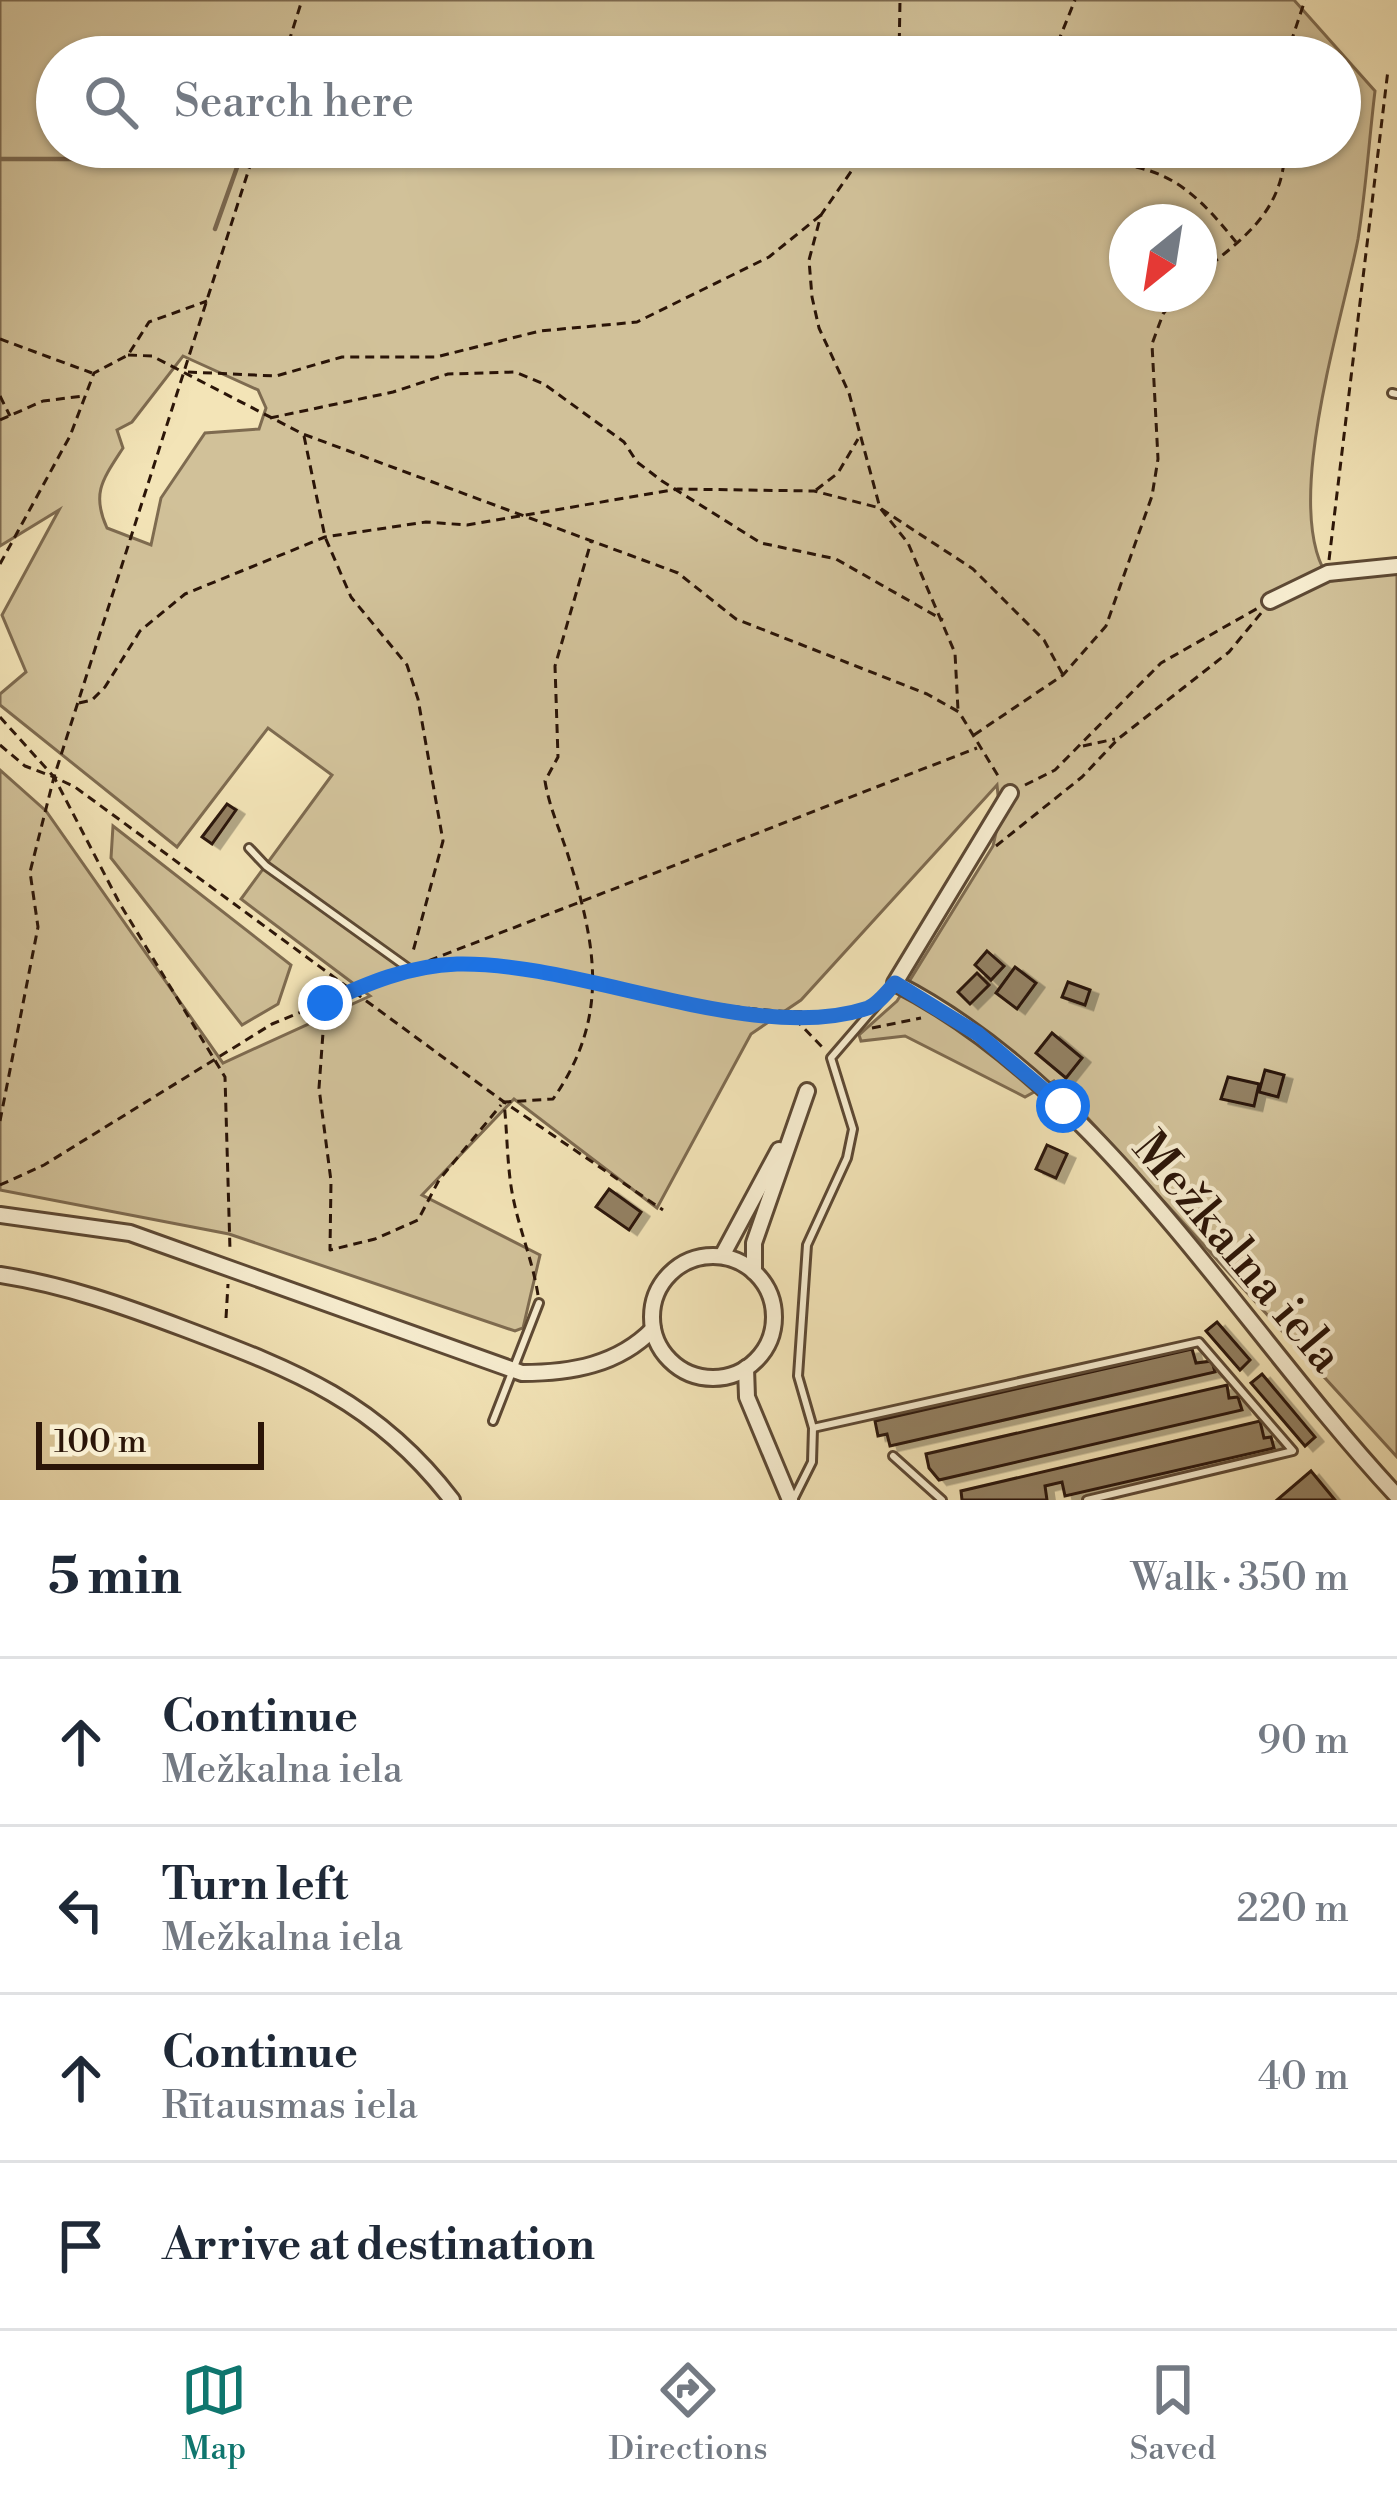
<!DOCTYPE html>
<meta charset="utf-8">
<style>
:root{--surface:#fff;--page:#f6f6f7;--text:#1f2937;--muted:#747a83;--line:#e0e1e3;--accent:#0f766e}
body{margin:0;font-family:"Libre Bodoni",serif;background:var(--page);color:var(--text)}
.compass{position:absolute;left:1109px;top:204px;width:108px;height:108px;border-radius:50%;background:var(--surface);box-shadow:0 3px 9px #0004;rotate:210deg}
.scale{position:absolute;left:36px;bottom:30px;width:228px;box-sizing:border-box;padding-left:12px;border:6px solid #2b1508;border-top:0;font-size:33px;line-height:42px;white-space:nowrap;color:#2b1508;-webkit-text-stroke:9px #f7edd0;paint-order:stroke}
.stop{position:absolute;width:36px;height:36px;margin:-27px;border:9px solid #1a73e8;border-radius:50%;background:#fff}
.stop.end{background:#1a73e8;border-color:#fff;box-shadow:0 3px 12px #0008}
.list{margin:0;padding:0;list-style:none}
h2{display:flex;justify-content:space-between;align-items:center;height:156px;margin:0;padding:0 48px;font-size:51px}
h2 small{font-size:39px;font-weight:400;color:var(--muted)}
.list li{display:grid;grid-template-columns:78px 1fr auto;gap:36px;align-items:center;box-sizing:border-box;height:168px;padding:0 48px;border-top:3px solid var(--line)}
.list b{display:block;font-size:45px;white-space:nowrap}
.list p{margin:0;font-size:39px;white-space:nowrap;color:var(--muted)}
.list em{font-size:39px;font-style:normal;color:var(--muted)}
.icon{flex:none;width:66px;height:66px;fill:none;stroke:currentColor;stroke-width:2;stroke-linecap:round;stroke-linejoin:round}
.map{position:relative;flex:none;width:1397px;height:1500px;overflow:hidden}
.search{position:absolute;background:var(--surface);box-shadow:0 3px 9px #0004;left:36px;right:36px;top:36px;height:132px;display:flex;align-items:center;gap:30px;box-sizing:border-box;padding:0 42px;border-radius:66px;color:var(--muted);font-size:45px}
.sheet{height:828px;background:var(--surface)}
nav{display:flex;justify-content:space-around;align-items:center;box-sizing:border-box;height:168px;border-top:3px solid var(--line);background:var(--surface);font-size:33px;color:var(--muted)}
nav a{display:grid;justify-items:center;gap:6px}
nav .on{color:var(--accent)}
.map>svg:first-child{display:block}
.green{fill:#d1c199;stroke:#7e6b50;stroke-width:3;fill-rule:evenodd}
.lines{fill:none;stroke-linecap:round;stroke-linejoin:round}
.stream{stroke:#7a674e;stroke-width:4.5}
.building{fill:#938163;stroke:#2b1508;stroke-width:3;filter:url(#shadow)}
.lane-casing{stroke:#5d4934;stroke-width:12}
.street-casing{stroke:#5d4934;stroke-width:20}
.path{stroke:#2b1508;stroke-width:3;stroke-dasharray:9 6;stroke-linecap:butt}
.lane{stroke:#f7edd0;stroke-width:6}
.street{stroke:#f7edd0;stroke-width:14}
.route{stroke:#1a73e8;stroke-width:15}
.labels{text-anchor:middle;stroke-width:9;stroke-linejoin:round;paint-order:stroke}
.street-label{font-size:48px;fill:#2b1508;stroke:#f7edd0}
</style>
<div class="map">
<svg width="1397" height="1500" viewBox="0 0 1397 1500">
<defs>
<filter id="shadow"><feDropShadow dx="8" dy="4.5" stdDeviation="0" flood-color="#0004"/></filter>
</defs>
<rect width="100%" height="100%" fill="#f3e4b7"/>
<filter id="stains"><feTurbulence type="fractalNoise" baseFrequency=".00167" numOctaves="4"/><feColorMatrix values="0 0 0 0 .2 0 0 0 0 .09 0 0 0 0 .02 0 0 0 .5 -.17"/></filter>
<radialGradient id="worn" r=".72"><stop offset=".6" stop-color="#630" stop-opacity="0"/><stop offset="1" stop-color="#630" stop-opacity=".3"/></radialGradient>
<!-- green -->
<g class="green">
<path d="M0,0H1294L1375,91C1369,140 1366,190 1358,239C1343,319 1278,516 1331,581L1397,573V1457L1054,1081L1025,1097L905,1036L861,1041L859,1035L897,1001L993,846L1000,815L997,785L801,1000L751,1034L657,1208L514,1099L422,1195L540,1255L523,1328L515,1331L229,1234L0,1190V770L46,811L223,1063L370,996L241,899L332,775L268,728L177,847L0,705V694L26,672L2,615L59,510L0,546ZM57,57H1340V147H57ZM1127,222H1199V294H1127ZM183,356L258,390L266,408L259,429L205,433L161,498L151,545L107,528C91,493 103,479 123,448L117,430L132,422Z"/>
<polygon points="113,826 291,965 278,1004 242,1025 111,858"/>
</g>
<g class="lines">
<!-- stream -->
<polyline class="stream" points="0,159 240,159 215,229"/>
</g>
<!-- building -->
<g class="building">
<polygon points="227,804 236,810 212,844 202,837"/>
<polygon points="987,951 1004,966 991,980 975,965"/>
<polygon points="1015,967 1036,983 1017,1009 996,993"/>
<polygon points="977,973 989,985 970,1004 958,992"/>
<polygon points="1068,982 1090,990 1085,1005 1062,997"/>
<polygon points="1052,1033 1082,1058 1066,1078 1036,1053"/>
<polygon points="1265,1070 1284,1075 1278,1097 1259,1092"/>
<polygon points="1228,1077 1259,1084 1254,1106 1221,1099"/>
<polygon points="1047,1145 1067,1154 1056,1178 1036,1169"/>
<polygon points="609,1189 641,1212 629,1230 596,1207"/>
<polygon points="1217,1322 1250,1360 1240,1370 1206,1331"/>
<polygon points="1192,1349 1196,1363 1212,1361 1215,1372 890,1446 887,1434 878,1436 875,1421"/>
<polygon points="1262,1374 1315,1437 1305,1446 1251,1383"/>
<polygon points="1227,1385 1229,1398 1238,1397 1242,1410 939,1480 929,1468 926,1454"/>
<polygon points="1260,1421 1264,1438 1271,1437 1274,1448 1065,1496 1062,1482 1045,1486 1047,1500 962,1500 961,1491"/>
<polygon points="1311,1471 1335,1500 1277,1500"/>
</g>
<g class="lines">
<!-- lane casing -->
<g class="lane-casing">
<g id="lane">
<polyline points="1392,393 1397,394"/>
<polyline points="249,848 266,866 408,968"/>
<polyline points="493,1421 539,1303"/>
<polyline points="813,1428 1199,1342 1293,1451 1087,1500"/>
<polyline points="893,1456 942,1500"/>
<polyline points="794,1498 812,1462 813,1428 798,1376 807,1245 847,1158 853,1129 831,1058 893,986"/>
</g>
</g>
<!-- street casing -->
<g class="street-casing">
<g id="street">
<polyline points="1270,601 1328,573 1397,566"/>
<path d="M1010,793L895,983C1103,1089 1240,1328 1397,1496"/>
<path d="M0,1215L130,1233L522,1373C571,1373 618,1365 653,1329"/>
<polyline points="722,1256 779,1150"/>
<circle cx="713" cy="1317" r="61"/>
<polyline points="754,1272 754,1243 807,1091"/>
<path d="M0,1275C65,1285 124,1306 185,1329C296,1371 377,1402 452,1500"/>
<polyline points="746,1368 747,1397 790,1500"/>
</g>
</g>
<!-- path -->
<g class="path">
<polyline points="284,57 302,0"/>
<polyline points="899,57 900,0"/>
<polyline points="1052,57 1075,0"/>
<polyline points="1286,57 1305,0"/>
<polyline points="868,147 821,215 809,260 812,297 819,328 849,393 880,508 908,543 955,653 958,710"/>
<path d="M1115,147L1130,166C1179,174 1206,205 1236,242"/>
<path d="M1199,274C1245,237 1284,211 1285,147"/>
<polyline points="0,339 92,373"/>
<polyline points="128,355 152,356 303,434 678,573 736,619 927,694 959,712 1000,779"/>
<polyline points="188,372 276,376 342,357 436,357 540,331 637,322 769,257 821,215"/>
<polyline points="0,396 10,416"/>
<polyline points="270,418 393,392 448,374 515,372 544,384 624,442 637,462 662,481 761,543 836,559 943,620"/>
<polyline points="0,420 43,401 84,396"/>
<polyline points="304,436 325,537 351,597 407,665 418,699 443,841 412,955"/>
<polyline points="816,490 838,473 858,439"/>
<polyline points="1329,560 1388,70"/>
<polyline points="0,564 70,436 94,373 128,355 149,322 207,301"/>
<polyline points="79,703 92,700 105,687 140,631 185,594 325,537 426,522 467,525 678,489 814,491 880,508 973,569 1044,640 1063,675"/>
<polyline points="0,717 54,777 75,787 504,1102 663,1210"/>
<polyline points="974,735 1063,675 1106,626 1152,496 1158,459 1152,344 1163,314 1179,294"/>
<polyline points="0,745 25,766 54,777 120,904 225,1077 230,1250"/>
<polyline points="1083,746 1115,739"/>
<polyline points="1025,785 1055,770 1161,663 1258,608"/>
<polyline points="996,846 1082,777 1118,739 1229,652 1262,612"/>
<polyline points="415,966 977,748"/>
<path d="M422,967C570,954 709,1027 857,1009"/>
<polyline points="325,1005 319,1088 331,1181 330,1250 375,1239 418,1220 439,1180 501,1105"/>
<polyline points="779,1016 798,1022 823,1048"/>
<polyline points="872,1028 921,1018"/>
<polyline points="0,1121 38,927 30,872 54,777 256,147"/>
<polyline points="0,1185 44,1165 272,1024 395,973"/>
<path d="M538,1295C532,1257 517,1225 511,1186C507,1159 507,1130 504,1102L553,1099C611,1016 596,944 567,852C559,828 549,806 545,781L558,757L555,666L591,542"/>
<polyline points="226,1318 228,1284"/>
</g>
<!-- lane -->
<use href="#lane" class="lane"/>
<!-- street -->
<use href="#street" class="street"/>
</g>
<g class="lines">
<!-- route -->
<path class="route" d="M325,1003C368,983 408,966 457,964C580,961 754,1046 868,1008C878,1004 888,991 895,983L978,1034L1063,1106"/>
</g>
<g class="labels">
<!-- street labels -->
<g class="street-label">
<text transform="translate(1239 1251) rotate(50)" y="17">Mežkalna iela</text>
</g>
</g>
<rect width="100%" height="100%" filter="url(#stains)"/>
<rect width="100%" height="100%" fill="url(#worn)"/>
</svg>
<svg class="compass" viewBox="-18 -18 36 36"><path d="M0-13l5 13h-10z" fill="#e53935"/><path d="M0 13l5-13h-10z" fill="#747a83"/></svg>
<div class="scale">100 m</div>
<div class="stop" style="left:1063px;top:1106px"></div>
<div class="stop end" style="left:325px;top:1003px"></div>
<div class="search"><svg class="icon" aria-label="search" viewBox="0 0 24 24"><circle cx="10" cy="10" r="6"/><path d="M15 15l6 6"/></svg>Search here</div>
</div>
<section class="sheet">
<h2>5 min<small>Walk · 350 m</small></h2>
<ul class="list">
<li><svg class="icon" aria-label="ahead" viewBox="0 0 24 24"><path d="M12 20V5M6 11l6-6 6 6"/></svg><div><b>Continue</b><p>Mežkalna iela</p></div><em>90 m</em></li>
<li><svg class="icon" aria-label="left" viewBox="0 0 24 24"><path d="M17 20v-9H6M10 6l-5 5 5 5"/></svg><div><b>Turn left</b><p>Mežkalna iela</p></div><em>220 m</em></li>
<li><svg class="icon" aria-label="ahead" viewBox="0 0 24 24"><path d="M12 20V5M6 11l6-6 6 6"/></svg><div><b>Continue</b><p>Rītausmas iela</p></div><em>40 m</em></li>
<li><svg class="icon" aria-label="arrive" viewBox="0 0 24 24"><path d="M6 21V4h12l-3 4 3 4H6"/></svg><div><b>Arrive at destination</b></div></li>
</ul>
</section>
<nav>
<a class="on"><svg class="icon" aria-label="map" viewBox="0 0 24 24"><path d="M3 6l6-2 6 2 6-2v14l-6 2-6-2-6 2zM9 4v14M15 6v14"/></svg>Map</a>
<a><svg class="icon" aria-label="directions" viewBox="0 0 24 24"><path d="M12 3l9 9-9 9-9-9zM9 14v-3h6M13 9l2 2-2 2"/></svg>Directions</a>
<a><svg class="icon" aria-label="saved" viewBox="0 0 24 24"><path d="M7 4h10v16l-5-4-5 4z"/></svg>Saved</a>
</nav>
